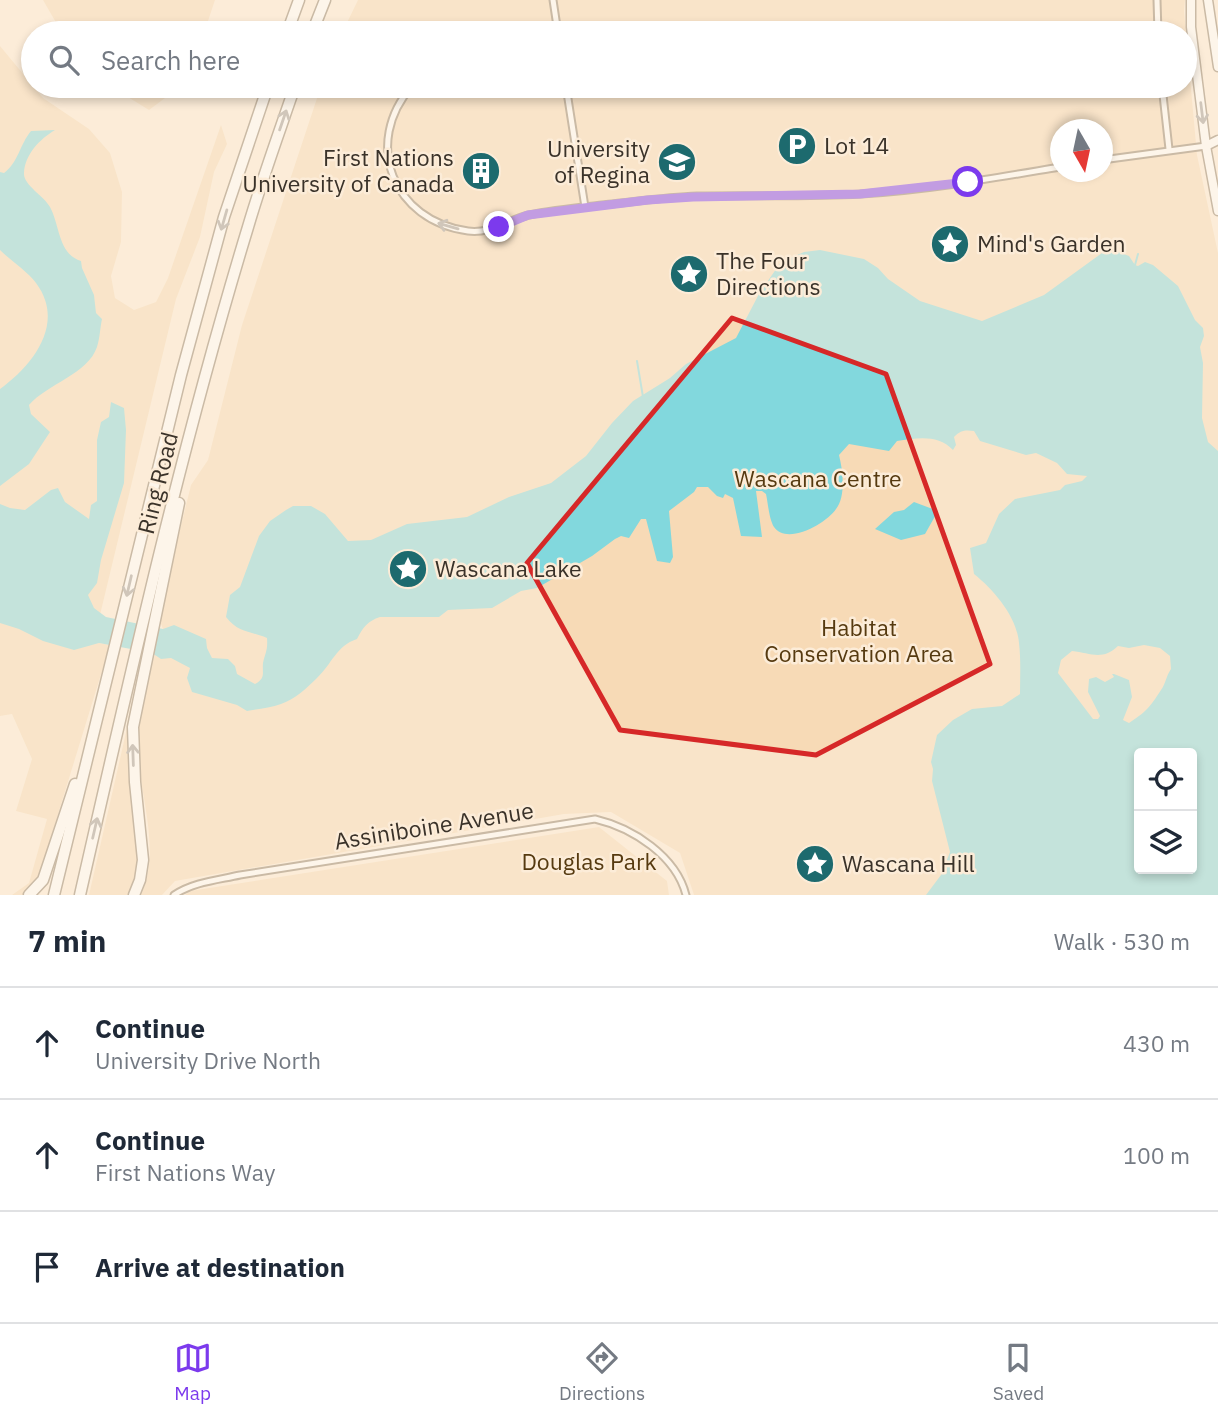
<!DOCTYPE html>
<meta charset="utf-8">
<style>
:root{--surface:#fff;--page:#f2f2f3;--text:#1f2937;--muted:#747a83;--line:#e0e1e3;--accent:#7c3aed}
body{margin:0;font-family:"IBM Plex Sans",sans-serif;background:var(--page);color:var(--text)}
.controls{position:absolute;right:21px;bottom:21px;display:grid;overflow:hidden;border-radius:7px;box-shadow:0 4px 10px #0003}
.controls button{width:63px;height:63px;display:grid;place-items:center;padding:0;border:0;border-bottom:2px solid var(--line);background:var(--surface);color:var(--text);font:35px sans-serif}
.compass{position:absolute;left:1050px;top:119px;width:63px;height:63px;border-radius:50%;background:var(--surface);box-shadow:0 4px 10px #0003;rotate:171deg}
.stop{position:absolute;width:21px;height:21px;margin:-16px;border:5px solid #7c3aed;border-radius:50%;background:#fff}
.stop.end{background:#7c3aed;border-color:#fff;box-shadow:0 2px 7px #0008}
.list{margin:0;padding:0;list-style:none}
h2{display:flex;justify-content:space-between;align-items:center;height:91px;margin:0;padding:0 28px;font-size:30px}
h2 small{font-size:23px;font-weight:400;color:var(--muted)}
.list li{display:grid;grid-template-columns:46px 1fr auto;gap:21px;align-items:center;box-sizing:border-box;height:112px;padding:0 28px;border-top:2px solid var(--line)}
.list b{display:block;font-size:26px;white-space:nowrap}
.list p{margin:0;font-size:23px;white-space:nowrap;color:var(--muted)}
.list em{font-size:23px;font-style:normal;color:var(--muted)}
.icon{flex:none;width:38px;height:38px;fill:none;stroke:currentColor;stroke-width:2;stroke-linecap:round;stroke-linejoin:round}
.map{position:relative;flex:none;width:1218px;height:895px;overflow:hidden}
.search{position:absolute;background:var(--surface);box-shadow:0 4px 10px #0003;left:21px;right:21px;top:21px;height:77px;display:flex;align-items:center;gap:18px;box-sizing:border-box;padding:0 24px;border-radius:38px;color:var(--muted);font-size:26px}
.sheet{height:427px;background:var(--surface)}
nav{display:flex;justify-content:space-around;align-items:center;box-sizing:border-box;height:98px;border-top:2px solid var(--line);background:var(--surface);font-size:19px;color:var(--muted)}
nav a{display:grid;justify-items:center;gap:4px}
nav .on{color:var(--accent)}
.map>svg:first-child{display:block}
.green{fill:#f7dab6;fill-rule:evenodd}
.water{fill:#82d8dd;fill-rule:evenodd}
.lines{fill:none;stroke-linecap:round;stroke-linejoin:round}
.stream{stroke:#82d8dd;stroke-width:2}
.minor-casing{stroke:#8f7d67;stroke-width:9}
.secondary-casing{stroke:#8f7d67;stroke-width:11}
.motorway-casing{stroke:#8f7d67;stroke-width:13}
.minor{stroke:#fff;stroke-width:5}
.secondary{stroke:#fff;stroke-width:8}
.motorway{stroke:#fff;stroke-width:10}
.oneway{stroke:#9c9894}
.route{stroke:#7c3aed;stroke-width:9}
.marked{fill:none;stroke:#d62828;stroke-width:5;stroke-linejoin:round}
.labels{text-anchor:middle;stroke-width:5;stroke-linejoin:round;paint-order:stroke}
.poi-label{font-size:23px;fill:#3a3229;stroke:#fcecd8;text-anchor:start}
.park-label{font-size:23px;fill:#563a10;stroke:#fcecd8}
.street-label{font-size:23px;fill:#3a3229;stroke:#fcecd8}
</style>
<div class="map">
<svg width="1218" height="895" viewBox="0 0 1218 895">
<rect width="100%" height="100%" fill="#fcecd8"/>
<!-- green -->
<g class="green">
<polygon points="43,0 215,0 204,33 62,33"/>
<path d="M358,0H1185L1184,11L1197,155L1218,253V895H694L680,853L611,812L564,814L175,881L162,895H141C164,846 134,782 137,730C139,707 145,683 149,660L153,661L163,629L161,624L157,623L191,485L208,460L242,325L321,86H1185V33H342ZM1060,130H1102V172H1060ZM1139,753H1192V869H1139Z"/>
<polygon points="0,46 43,98 89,129 110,153 122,192 121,242 111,276 115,298 134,310 156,302 168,278 221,125 227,144 214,172 200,237 176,299 93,644 99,643 110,645 39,876 24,895 12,895 29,883 47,819 16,811 32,759 12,714 0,716"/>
<polygon points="110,86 181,86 149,110"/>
<polygon points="127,728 132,729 140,866 131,895 89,895"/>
<polygon points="599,827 667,881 669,895 185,895 190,891"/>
</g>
<!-- water -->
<g class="water">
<path d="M55,130C40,139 25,154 24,173C23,185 44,196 50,207C60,225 58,254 81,261L82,268L94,295L96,313L102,319C100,328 100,338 97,347C88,374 47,384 29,405L31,414L50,432L29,464L0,486V389C33,365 66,323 36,283C27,271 11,261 0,250V172L4,173C18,163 20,144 31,131Z"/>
<path d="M820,250L864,259L878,268L888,279L920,301L982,321L1044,295L1102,253L1116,251L1129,256L1135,265L1138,266L1145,262L1153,265L1178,286L1195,320L1203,328L1204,336L1200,347L1203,363L1202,418L1208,442L1218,451V895H926L941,875L950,852L932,781L933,769L931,762L937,735L953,720L972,709L1002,706L1020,694C1020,677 1021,660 1019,643C1017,617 994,590 974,574L970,548L986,543L999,514L1015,499L1060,490L1065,485L1082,481L1087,476L1067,474L1057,463L1036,453L1026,455L980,441L974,431C965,430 961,430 954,437L956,445L953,450C938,434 917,438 897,441L889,451L849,444L839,455C843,471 846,496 836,509C827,523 787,546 774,527C769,519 768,503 766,494L762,491H756L762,537L741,536L733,498L725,494L723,498L717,496L708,487H697L694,492L669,511L673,557L670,563L657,561L646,519H641L629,538L621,536L615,539L592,556L537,588L521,591L492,608L448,610L439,617H380C368,621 363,627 357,639C336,646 332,664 317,678C308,687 294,700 281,704C271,708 258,709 247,711L237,705L192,692L187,678L190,668L171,658L161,659L152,653L99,643L74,650L43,641L19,629L0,623V504L10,508L25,510L51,490L58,488L65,502L89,519L91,505L97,501V440L101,422L109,417L111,402L124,408L126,430L124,483L101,560L97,583L88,595L94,608L106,617L163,629L174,625L206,639L207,648L212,658L228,659L235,666L237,674L255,684C266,678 262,673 263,663C265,653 268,651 267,638C251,631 238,633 226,617L230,595L240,587L259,536L270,521L286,510L293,506H311L325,514L348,541L371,540L407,524L467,517L509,497L551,483L586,456L612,423L633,401L670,378L686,364L736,338L760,292L781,262L804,252ZM1144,645L1160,648L1170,656L1171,669C1166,676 1166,683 1161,690C1150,707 1146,712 1129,723L1123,720L1132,697L1129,680L1114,674H1112L1114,677L1105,682L1096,677L1089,679L1088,692L1100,716L1098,719H1093L1058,673L1061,660L1072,651C1090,653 1103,661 1118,646L1129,648ZM1139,753H1192V869H1139Z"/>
<polygon points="914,502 938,511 925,534 901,540 875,529 894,512 904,510"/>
</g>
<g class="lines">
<!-- stream -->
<g class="stream">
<polyline points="1135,265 1138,254"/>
<polyline points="637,361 643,397"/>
</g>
<!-- minor casing -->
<g class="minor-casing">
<g id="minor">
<polyline points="553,0 558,33"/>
<polyline points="1157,0 1158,33"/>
<path d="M412,86C362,143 393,221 468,231C491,234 507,220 529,215C556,209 585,207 612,204C640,201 669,197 697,196C752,195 807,197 861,194C928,190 994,178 1060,167"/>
<polyline points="566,86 585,207"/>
<polyline points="1162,86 1169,149"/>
<polyline points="1102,160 1206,146"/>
<path d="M174,895C193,882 218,880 240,875L595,819C633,828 676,856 686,895"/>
</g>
</g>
<!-- secondary casing -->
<g class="secondary-casing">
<g id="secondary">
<polyline points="1191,0 1191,27 1206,146 1218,211"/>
<polyline points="1208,0 1218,67"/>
<polyline points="1206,146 1218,140"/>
</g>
</g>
<!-- motorway casing -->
<g class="motorway-casing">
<g id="motorway">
<polyline points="287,33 299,0"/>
<polyline points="312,33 325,0"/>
<polyline points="29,895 43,880 75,784"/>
<polyline points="54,895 181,375 224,217 268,86"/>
<path d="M80,895C131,671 181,447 248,227C262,179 279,133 295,86"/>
<polyline points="134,895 140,880 143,860 135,782 133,727 179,503"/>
</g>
</g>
<!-- minor -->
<use href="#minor" class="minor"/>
<!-- secondary -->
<use href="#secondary" class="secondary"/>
<!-- motorway -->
<use href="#motorway" class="motorway"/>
</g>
<!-- one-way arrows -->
<defs><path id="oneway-shaft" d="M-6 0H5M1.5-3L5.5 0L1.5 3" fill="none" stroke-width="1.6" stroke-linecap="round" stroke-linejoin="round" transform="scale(1.75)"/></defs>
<g class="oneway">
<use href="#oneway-shaft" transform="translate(1202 113) rotate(83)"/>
<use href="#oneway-shaft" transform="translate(283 120) rotate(-71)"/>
<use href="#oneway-shaft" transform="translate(224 220) rotate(106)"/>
<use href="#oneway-shaft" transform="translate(448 226) rotate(-164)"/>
<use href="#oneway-shaft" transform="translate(129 586) rotate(103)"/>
<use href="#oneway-shaft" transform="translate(133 755) rotate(-92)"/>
<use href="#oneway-shaft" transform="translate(95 828) rotate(-77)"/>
</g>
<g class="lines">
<!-- route -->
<polyline class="route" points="499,227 528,215 648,200 693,197 860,194 968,182"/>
</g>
<!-- marked area -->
<path d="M0 0H1218V895H0ZM732,318L886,374L990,664L816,755L620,730L527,563Z" fill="#fcecd8" fill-opacity=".55" fill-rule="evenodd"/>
<path class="marked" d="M732,318L886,374L990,664L816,755L620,730L527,563Z"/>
<!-- icons -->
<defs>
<g id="parking-disc" transform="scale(2.0125)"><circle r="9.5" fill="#1d6a6e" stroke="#fcecd8"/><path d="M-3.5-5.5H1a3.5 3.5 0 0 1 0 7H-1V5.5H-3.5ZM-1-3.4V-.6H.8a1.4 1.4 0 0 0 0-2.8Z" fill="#fff"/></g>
<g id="university-disc" transform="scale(2.0125)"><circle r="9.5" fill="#1d6a6e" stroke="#fcecd8"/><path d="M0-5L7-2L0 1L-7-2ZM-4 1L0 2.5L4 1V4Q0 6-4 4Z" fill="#fff"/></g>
<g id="building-disc" transform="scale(2.0125)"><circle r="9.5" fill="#1d6a6e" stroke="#fcecd8"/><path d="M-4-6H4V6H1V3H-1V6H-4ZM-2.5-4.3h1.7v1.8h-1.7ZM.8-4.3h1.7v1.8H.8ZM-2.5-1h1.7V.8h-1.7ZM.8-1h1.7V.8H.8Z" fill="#fff"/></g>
<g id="sight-disc" transform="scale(2.0125)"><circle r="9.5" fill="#1d6a6e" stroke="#fcecd8"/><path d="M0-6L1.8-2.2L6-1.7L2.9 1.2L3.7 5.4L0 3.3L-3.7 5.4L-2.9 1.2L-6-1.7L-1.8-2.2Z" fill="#fff"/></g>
</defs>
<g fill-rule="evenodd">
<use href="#parking-disc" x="797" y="146"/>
<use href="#university-disc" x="677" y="162"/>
<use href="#building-disc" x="481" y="171"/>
<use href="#sight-disc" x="950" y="244"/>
<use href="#sight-disc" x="689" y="274"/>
<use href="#sight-disc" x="408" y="569"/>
<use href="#sight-disc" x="815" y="864"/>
</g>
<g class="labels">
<!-- poi labels -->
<g class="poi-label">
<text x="824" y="154">Lot 14</text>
<text x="650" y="157" text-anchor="end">University<tspan x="650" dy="26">of Regina</tspan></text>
<text x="454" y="166" text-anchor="end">First Nations<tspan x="454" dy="26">University of Canada</tspan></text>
<text x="977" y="252">Mind's Garden</text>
<text x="716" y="269">The Four<tspan x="716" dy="26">Directions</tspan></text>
<text x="435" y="577">Wascana Lake</text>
<text x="842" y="872">Wascana Hill</text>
</g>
<!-- park labels -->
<g class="park-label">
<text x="818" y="487">Wascana Centre</text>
<text x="859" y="636">Habitat<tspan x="859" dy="26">Conservation Area</tspan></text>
<text x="589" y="870">Douglas Park</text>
</g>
<!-- street labels -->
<g class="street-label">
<text transform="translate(158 483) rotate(-76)" y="8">Ring Road</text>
<text transform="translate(434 826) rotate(-9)" y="8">Assiniboine Avenue</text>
</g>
</g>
</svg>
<div class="controls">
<button><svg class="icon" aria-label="locate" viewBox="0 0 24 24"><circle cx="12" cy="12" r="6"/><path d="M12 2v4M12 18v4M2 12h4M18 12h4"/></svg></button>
<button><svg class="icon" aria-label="layers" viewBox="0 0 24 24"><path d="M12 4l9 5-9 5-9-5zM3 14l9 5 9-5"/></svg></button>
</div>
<svg class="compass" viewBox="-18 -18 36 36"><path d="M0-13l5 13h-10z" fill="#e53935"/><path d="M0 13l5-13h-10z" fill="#747a83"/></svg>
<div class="stop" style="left:968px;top:182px"></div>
<div class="stop end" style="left:499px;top:227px"></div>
<div class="search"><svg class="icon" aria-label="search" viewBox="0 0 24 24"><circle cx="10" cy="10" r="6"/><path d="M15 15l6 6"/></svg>Search here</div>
</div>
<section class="sheet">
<h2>7 min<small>Walk · 530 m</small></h2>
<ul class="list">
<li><svg class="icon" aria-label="ahead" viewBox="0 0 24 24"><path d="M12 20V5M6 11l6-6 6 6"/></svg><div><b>Continue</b><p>University Drive North</p></div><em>430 m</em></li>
<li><svg class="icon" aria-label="ahead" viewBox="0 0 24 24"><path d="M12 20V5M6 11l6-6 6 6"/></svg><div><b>Continue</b><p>First Nations Way</p></div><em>100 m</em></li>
<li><svg class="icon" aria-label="arrive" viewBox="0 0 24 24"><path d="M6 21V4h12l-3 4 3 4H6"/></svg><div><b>Arrive at destination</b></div></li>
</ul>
</section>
<nav>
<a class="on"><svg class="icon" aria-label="map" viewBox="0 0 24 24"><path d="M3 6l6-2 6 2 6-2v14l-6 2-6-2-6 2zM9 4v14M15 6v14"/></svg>Map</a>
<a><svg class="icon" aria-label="directions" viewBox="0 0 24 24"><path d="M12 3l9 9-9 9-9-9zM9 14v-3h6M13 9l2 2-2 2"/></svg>Directions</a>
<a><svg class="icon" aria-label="saved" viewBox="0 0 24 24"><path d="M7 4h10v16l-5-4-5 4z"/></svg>Saved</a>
</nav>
